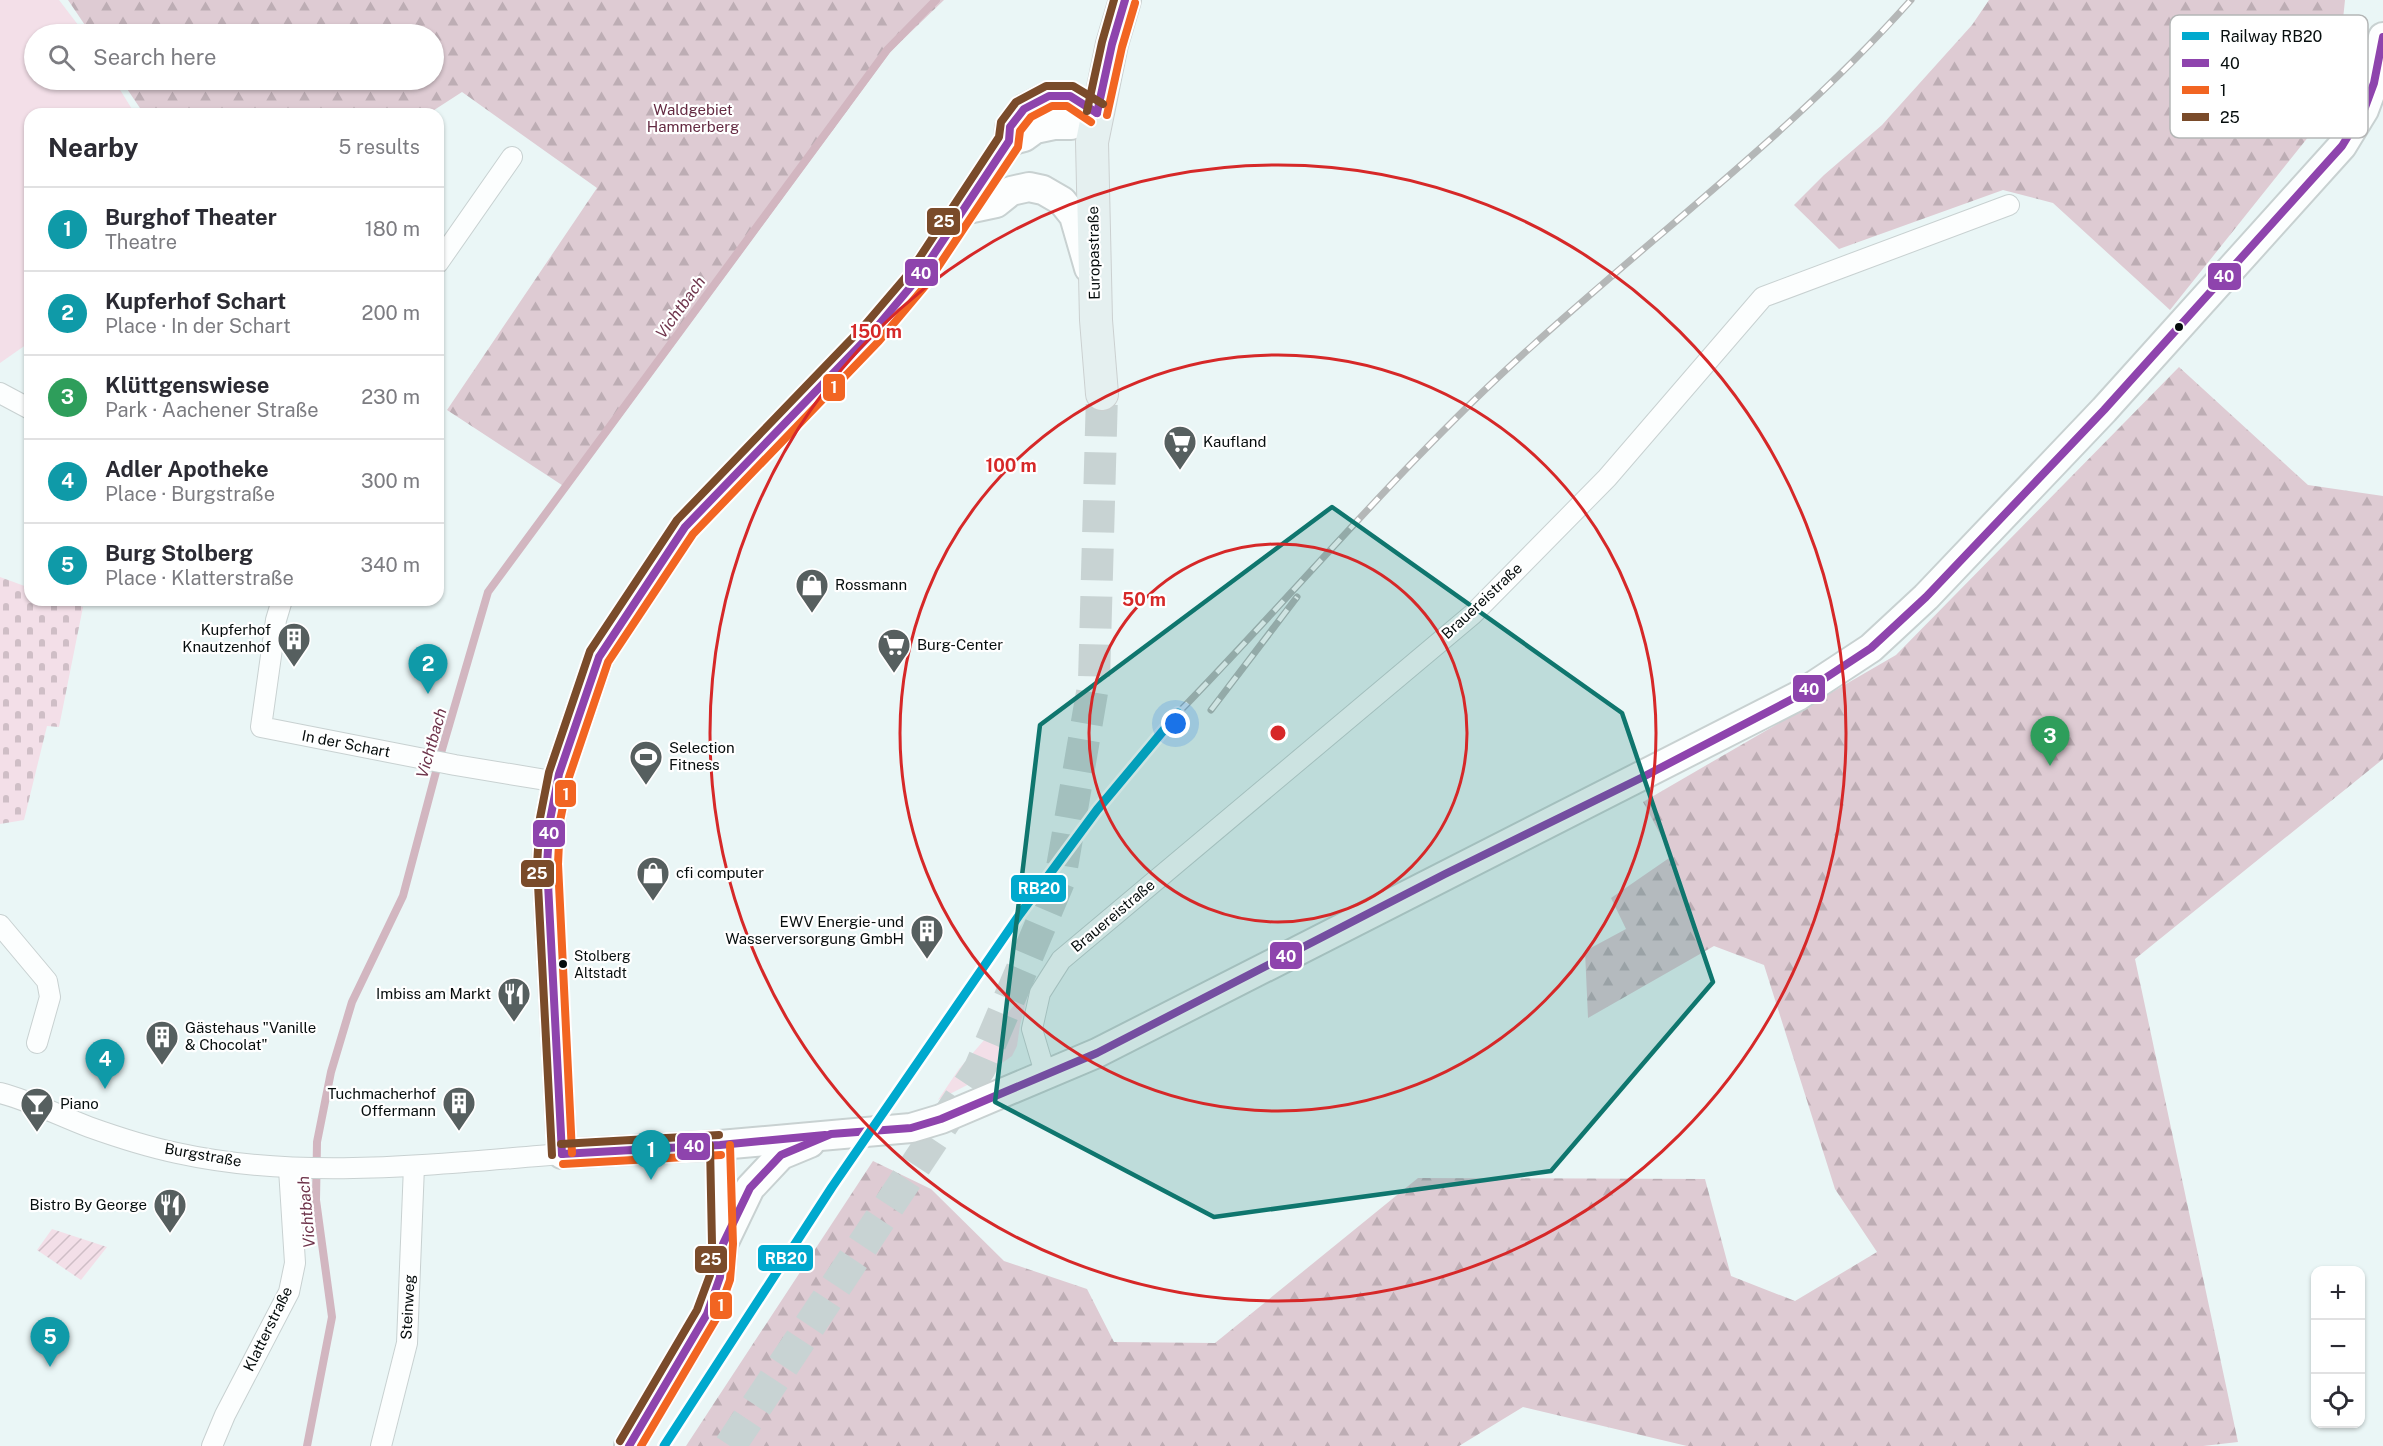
<!DOCTYPE html>
<meta charset="utf-8">
<style>
:root{--surface:#fff;--page:#f2f2f3;--text:#2b2b33;--muted:#7c7c81;--line:#e1e1e2;--accent:#b45309}
body{margin:0;font-family:"Public Sans",sans-serif;background:var(--page);color:var(--text)}
.controls{position:absolute;right:18px;bottom:18px;display:grid;overflow:hidden;border-radius:12px;box-shadow:0 2px 4px #0004}
.controls button{width:54px;height:54px;display:grid;place-items:center;padding:0;border:0;border-bottom:2px solid var(--line);background:var(--surface);color:var(--text);font:30px sans-serif}
.you{position:absolute;left:1176px;top:724px;width:21px;height:21px;margin:-15px;border:4px solid #fff;border-radius:50%;background:#1a73e8;box-shadow:0 0 0 9px #1a73e833}
.badge{display:grid;place-items:center;width:39px;height:39px;border-radius:50%;background:var(--accent);color:#fff;font-size:20px;font-weight:700}
.pin{position:absolute;translate:-50% -50px;filter:drop-shadow(0 2px 3px #0008)}
.pin::after{content:'';position:absolute;top:32px;width:21px;height:18px;background:inherit;clip-path:polygon(0 0,100% 0,50% 100%)}
.list{margin:0;padding:0;list-style:none}
h2{display:flex;justify-content:space-between;align-items:center;height:78px;margin:0;padding:0 24px;font-size:26px}
h2 small{font-size:20px;font-weight:400;color:var(--muted)}
.list li{display:grid;grid-template-columns:39px 1fr auto;gap:18px;align-items:center;box-sizing:border-box;height:84px;padding:0 24px;border-top:2px solid var(--line)}
.list b{display:block;font-size:22px;white-space:nowrap}
.list p{margin:0;font-size:20px;white-space:nowrap;color:var(--muted)}
.list em{font-size:20px;font-style:normal;color:var(--muted)}
.icon{flex:none;width:33px;height:33px;fill:none;stroke:currentColor;stroke-width:2;stroke-linecap:round;stroke-linejoin:round}
.map{position:relative;flex:none;width:2383px;height:1446px;overflow:hidden}
.search{position:absolute;background:var(--surface);box-shadow:0 2px 4px #0004;left:24px;top:24px;width:420px;height:66px;display:flex;align-items:center;gap:15px;box-sizing:border-box;padding:0 21px;border-radius:33px;color:var(--muted);font-size:22px}
.panel{position:absolute;background:var(--surface);box-shadow:0 2px 4px #0004;left:24px;top:108px;width:420px;height:498px;border-radius:18px}
.map>svg:first-child{display:block}
.green{fill:#f3dfe8}
.forest{fill:url(#forest-firs)}
.cemetery{fill:url(#cemetery-stones)}
.garden{fill:url(#garden-furrows)}
.lines{fill:none;stroke-linecap:round;stroke-linejoin:round}
.stream{stroke:#d2b6c0;stroke-width:8}
.primary-tunnel{stroke:#c8d3d3;stroke-width:32;stroke-dasharray:32 16;stroke-linecap:butt}
.street-casing{stroke:#c8d1d1;stroke-width:22}
.secondary-casing{stroke:#c8d1d1;stroke-width:32}
.primary-casing{stroke:#cbd0d0;stroke-width:34}
.street{stroke:#fcfefe;stroke-width:20}
.secondary{stroke:#fcfefe;stroke-width:28}
.primary{stroke:#e5f0f0;stroke-width:32}
.rail-casing{stroke:#b4b7b7;stroke-width:7}
.rail{stroke:#fff;stroke-width:4.5;stroke-dasharray:14;stroke-linecap:butt}
.bus-1-casing{stroke:#fff;stroke-width:12}
.bus-2-casing{stroke:#fff;stroke-width:12}
.bus-3-casing{stroke:#fff;stroke-width:12}
.bus-1{stroke:#8e44ad;stroke-width:8}
.bus-2{stroke:#f26522;stroke-width:8}
.bus-3{stroke:#7a4b2a;stroke-width:8}
.rail-1-casing{stroke:#fff;stroke-width:14}
.rail-1{stroke:#00a9ce;stroke-width:9}
.marked{fill:#0f766e;fill-opacity:0.2;stroke:#0f766e;stroke-width:4.5;stroke-linejoin:round}
.ring{fill:none;stroke:#d62828;stroke-width:3}
.bus-dot{fill:#060d0d;stroke:#fff;stroke-width:2}
.labels{text-anchor:middle;stroke-width:4.5;stroke-linejoin:round;paint-order:stroke}
.bus-label{font-size:14px;fill:#060d0d;stroke:#fff;text-anchor:start}
.park-label{font-size:15px;fill:#642a42;stroke:#fff}
.street-label{font-size:15px;fill:#060d0d;stroke:#fff}
.poi-label{font-size:15px;fill:#060d0d;stroke:#fff;text-anchor:start}
.water-label{font-size:16px;font-style:italic;fill:#6d334a;stroke:#fff}
.key{fill:#fff;stroke:#b4b6b6;stroke-width:1.5}
.key-label{font-size:16px;fill:#060d0d}
.centre{fill:#d62828;stroke:#fff;stroke-width:3}
.ring-label{font-size:18px;text-anchor:middle;font-weight:bold;fill:#d62828;stroke:#fff;stroke-width:4.5;stroke-linejoin:round;paint-order:stroke}
.line-badge{stroke:#fff;stroke-width:2}
.badge-label{font-size:16px;text-anchor:middle;font-weight:bold;fill:#fff}
</style>
<div class="map">
<svg width="2383" height="1446" viewBox="0 0 2383 1446">
<defs>
<pattern id="forest-firs" width="22" height="20" patternUnits="userSpaceOnUse" patternTransform="scale(1.5)"><rect width="22" height="20" fill="#decbd3"/><path d="M5 1l3.5 6h-7zM16 11l3.5 6h-7z" fill="#bdadb4"/></pattern>
<pattern id="cemetery-stones" width="16" height="16" patternUnits="userSpaceOnUse" patternTransform="scale(1.5)"><rect width="16" height="16" fill="#f3dfe8"/><path d="M2 7V4a2 2 0 0 1 4 0v3zM10 15v-3a2 2 0 0 1 4 0v3z" fill="#cfbec6"/></pattern>
<pattern id="garden-furrows" width="10" height="10" patternUnits="userSpaceOnUse" patternTransform="scale(1.5)"><rect width="10" height="10" fill="#f3dfe8"/><path d="M-1 1l2-2M0 10L10 0M9 11l2-2" fill="none" stroke="#cfbec6"/></pattern>
</defs>
<rect width="100%" height="100%" fill="#eaf6f6"/>
<!-- green -->
<g class="green">
<polygon points="0,0 59,0 85,34 34,34 34,80 114,80 135,114 30,114 30,342 0,363"/>
<polygon points="1030,987 1020,1025 1017,1046 1012,1056 981,1078 938,1100 959,1069"/>
</g>
<!-- forest -->
<g class="forest">
<polygon points="68,0 944,0 891,51 568,489 447,410 597,188 462,92 428,114 144,114 121,80 434,80 434,34 91,34"/>
<polygon points="1989,0 2345,0 2335,96 2313,131 2170,310 2053,203 2003,190 1839,249 1794,205 1824,175 1882,125 1972,25"/>
<polygon points="2179,367 2308,485 2383,496 2383,759 2135,959 2238,1442 2203,1446 1687,1446 1523,1407 1459,1446 686,1446 873,1161 931,1189 1004,1261 1087,1289 1114,1342 1215,1343 1418,1178 1705,1179 1731,1276 1795,1301 1877,1252 1835,1189 1764,965 1714,946 1588,1018 1585,951 1626,929 1611,898 1672,856 1643,802 1896,655"/>
</g>
<!-- cemetery -->
<polygon class="cemetery" points="0,577 30,588 30,600 64,600 83,607 59,727 47,726 24,820 0,824"/>
<!-- garden -->
<polygon class="garden" points="52,1229 107,1247 81,1280 37,1250"/>
<g class="lines">
<!-- stream -->
<polyline class="stream" points="307,1446 332,1317 316,1200 317,1142 331,1072 352,1002 403,896 441,753 488,592 887,50 936,0"/>
<!-- primary-tunnel -->
<polyline class="primary-tunnel" points="730,1446 980,1068 1060,879 1094,681 1102,394"/>
<!-- street casing -->
<g class="street-casing">
<g id="street">
<polyline points="438,263 512,157"/>
<polyline points="0,393 30,409"/>
<polyline points="282,600 276,620 261,727 455,765 558,782"/>
<polyline points="0,925 47,981 50,997 37,1043"/>
<polyline points="1045,1073 1032,1029 1040,993 1061,960 1473,614 1607,478 1763,297 2009,205"/>
<path d="M0,1093C31,1101 60,1116 89,1127C117,1137 148,1147 177,1153C304,1181 434,1164 562,1154"/>
<polyline points="212,1446 225,1415 289,1292 295,1263 289,1169"/>
<polyline points="381,1446 407,1343 414,1166"/>
</g>
</g>
<!-- secondary casing -->
<g class="secondary-casing">
<g id="secondary">
<polyline points="1097,113 1070,96 1049,96 1024,109 1010,127 1009,141 918,278 871,334 685,527 599,657 559,774 550,820 547,864 562,1154 720,1145 911,1128 941,1119 1097,1053 1154,1024 1798,696 1871,648 1926,597 2104,410 2342,146 2364,110 2374,83 2383,37"/>
<polyline points="1009,141 1024,137 1035,129 1054,125 1071,125 1097,113"/>
<polyline points="963,210 996,203 1011,191 1029,187 1043,190 1062,201 1074,216 1089,268"/>
<polyline points="725,1240 750,1188 781,1155 810,1143"/>
<polyline points="629,1446 707,1314 720,1277 723,1244 720,1145"/>
</g>
</g>
<!-- primary casing -->
<g class="primary-casing">
<polyline id="primary" points="1102,394 1096,320 1092,142 1112,44 1125,0"/>
</g>
<!-- street -->
<use href="#street" class="street"/>
<!-- secondary -->
<use href="#secondary" class="secondary"/>
<!-- primary -->
<use href="#primary" class="primary"/>
<!-- rail casing -->
<g class="rail-casing">
<g id="rail">
<polyline points="1211,710 1297,597"/>
<path d="M1178,713C1296,592 1405,460 1531,347C1658,232 1797,128 1911,0"/>
</g>
</g>
<!-- rail -->
<use href="#rail" class="rail"/>
<!-- bus-1 casing -->
<g class="bus-1-casing">
<g id="bus-1">
<polyline points="1097,113 1112,44 1125,0"/>
<polyline points="562,1154 720,1145 825,1135"/>
<polyline points="562,1154 547,864 550,820 559,774 599,657 685,527 871,334 918,278 1009,141 1010,127 1024,109 1049,96 1070,96 1097,113"/>
<polyline points="629,1446 707,1314 720,1277 723,1244 750,1188 781,1155 831,1134 911,1128 941,1119 1097,1053 1445,874 1641,778 1798,696 1871,648 1926,597 2104,410 2342,146 2364,110 2374,83 2383,37"/>
</g>
</g>
<!-- bus-2 casing -->
<g class="bus-2-casing">
<g id="bus-2">
<polyline points="1107,115 1122,47 1135,3"/>
<polyline points="572,1153 558,864 560,821 569,777 608,662 693,534 879,341 926,285 1018,147 1020,131 1031,117 1052,106 1067,106 1091,122"/>
<polyline points="563,1164 721,1155"/>
<polyline points="641,1446 716,1319 730,1280 733,1244 730,1145"/>
</g>
</g>
<!-- bus-3 casing -->
<g class="bus-3-casing">
<g id="bus-3">
<polyline points="1087,111 1102,42 1114,0"/>
<polyline points="561,1144 719,1135"/>
<polyline points="552,1155 537,865 540,818 549,772 590,651 677,520 863,327 910,272 999,137 1001,122 1016,102 1046,86 1073,86 1103,104"/>
<polyline points="620,1441 697,1310 710,1275 712,1244 710,1145"/>
</g>
</g>
<!-- bus-1 -->
<use href="#bus-1" class="bus-1"/>
<!-- bus-2 -->
<use href="#bus-2" class="bus-2"/>
<!-- bus-3 -->
<use href="#bus-3" class="bus-3"/>
<!-- rail-1 casing -->
<g class="rail-1-casing">
<polyline id="rail-1" points="664,1446 832,1187 1020,914 1097,810 1178,713"/>
</g>
<!-- rail-1 -->
<use href="#rail-1" class="rail-1"/>
</g>
<!-- marked area -->
<path class="marked" d="M1332,507L1622,713L1713,982L1551,1171L1214,1217L995,1102L1040,725Z"/>
<!-- distance rings -->
<g class="ring">
<circle cx="1278" cy="733" r="189"/>
<circle cx="1278" cy="733" r="378"/>
<circle cx="1278" cy="733" r="568"/>
</g>
<!-- icons -->
<defs>
<g id="supermarket-pin" transform="scale(1.725)"><path d="M0 17L-7.5 6A9.5 9.5 0 1 1 7.5 6Z" fill="#565f5f" stroke="#fff"/><path d="M-6-5.5h2.5l.6 2H6L4.5 2H-2.5L-4.4-4H-6ZM-1.5 3.2a1.3 1.3 0 1 0 .1 0ZM3 3.2a1.3 1.3 0 1 0 .1 0Z" fill="#fff"/></g>
<g id="shop-pin" transform="scale(1.725)"><path d="M0 17L-7.5 6A9.5 9.5 0 1 1 7.5 6Z" fill="#565f5f" stroke="#fff"/><path d="M-5-2.5h2.3a2.7 3.5 0 0 1 5.4 0H5L5.5 6h-11ZM-1.5-2.5h3a1.5 2.3 0 0 0-3 0Z" fill="#fff"/></g>
<g id="building-pin" transform="scale(1.725)"><path d="M0 17L-7.5 6A9.5 9.5 0 1 1 7.5 6Z" fill="#565f5f" stroke="#fff"/><path d="M-4-6H4V6H1V3H-1V6H-4ZM-2.5-4.3h1.7v1.8h-1.7ZM.8-4.3h1.7v1.8H.8ZM-2.5-1h1.7V.8h-1.7ZM.8-1h1.7V.8H.8Z" fill="#fff"/></g>
<g id="stadium-pin" transform="scale(1.725)"><path d="M0 17L-7.5 6A9.5 9.5 0 1 1 7.5 6Z" fill="#565f5f" stroke="#fff"/><path d="M0-5a6.5 5 0 1 0 0 10a6.5 5 0 1 0 0-10ZM-3.5-1.8h7v3.6h-7Z" fill="#fff"/></g>
<g id="restaurant-pin" transform="scale(1.725)"><path d="M0 17L-7.5 6A9.5 9.5 0 1 1 7.5 6Z" fill="#565f5f" stroke="#fff"/><path d="M-5-6h1v4h1v-4h1v4h1v-4h1v5L-1.5 .5V6h-2V.5L-5-1ZM5-6V6H3V1.5H1.5Q1.5-4 5-6Z" fill="#fff"/></g>
<g id="bar-pin" transform="scale(1.725)"><path d="M0 17L-7.5 6A9.5 9.5 0 1 1 7.5 6Z" fill="#565f5f" stroke="#fff"/><path d="M-6-5H6L.8 .8V4.5H3.5V6h-7V4.5H-.8V.8Z" fill="#fff"/></g>
</defs>
<g fill-rule="evenodd">
<use href="#supermarket-pin" x="1180" y="442"/>
<use href="#shop-pin" x="812" y="585"/>
<use href="#building-pin" x="294" y="639"/>
<use href="#supermarket-pin" x="894" y="645"/>
<use href="#stadium-pin" x="646" y="757"/>
<use href="#shop-pin" x="653" y="873"/>
<use href="#building-pin" x="927" y="931"/>
<use href="#restaurant-pin" x="514" y="994"/>
<use href="#building-pin" x="162" y="1037"/>
<use href="#building-pin" x="459" y="1103"/>
<use href="#bar-pin" x="37" y="1104"/>
<use href="#restaurant-pin" x="170" y="1205"/>
</g>
<!-- markers -->
<g class="bus-dot">
<circle cx="2179" cy="327" r="5"/>
<circle cx="563" cy="964" r="5"/>
</g>
<g class="labels">
<!-- bus labels -->
<g class="bus-label">
<text x="574" y="961">Stolberg<tspan x="574" dy="17">Altstadt</tspan></text>
</g>
<!-- park labels -->
<g class="park-label">
<text x="693" y="115">Waldgebiet<tspan x="693" dy="17">Hammerberg</tspan></text>
</g>
<!-- street labels -->
<g class="street-label">
<text transform="translate(1094 253) rotate(-91)" y="5">Europastraße</text>
<text transform="translate(1482 601) rotate(-43)" y="5">Brauereistraße</text>
<text transform="translate(346 744) rotate(11)" y="5">In der Schart</text>
<text transform="translate(1113 916) rotate(-40)" y="5">Brauereistraße</text>
<text transform="translate(203 1155) rotate(10)" y="5">Burgstraße</text>
<text transform="translate(408 1307) rotate(-87)" y="5">Steinweg</text>
<text transform="translate(268 1329) rotate(-64)" y="5">Klatterstraße</text>
</g>
<!-- poi labels -->
<g class="poi-label">
<text x="1203" y="447">Kaufland</text>
<text x="835" y="590">Rossmann</text>
<text x="271" y="635" text-anchor="end">Kupferhof<tspan x="271" dy="17">Knautzenhof</tspan></text>
<text x="917" y="650">Burg-Center</text>
<text x="669" y="753">Selection<tspan x="669" dy="17">Fitness</tspan></text>
<text x="676" y="878">cfi computer</text>
<text x="904" y="927" text-anchor="end">EWV Energie- und<tspan x="904" dy="17">Wasserversorgung GmbH</tspan></text>
<text x="491" y="999" text-anchor="end">Imbiss am Markt</text>
<text x="185" y="1033">Gästehaus "Vanille<tspan x="185" dy="17">&amp; Chocolat"</tspan></text>
<text x="436" y="1099" text-anchor="end">Tuchmacherhof<tspan x="436" dy="17">Offermann</tspan></text>
<text x="60" y="1109">Piano</text>
<text x="147" y="1210" text-anchor="end">Bistro By George</text>
</g>
<!-- water labels -->
<g class="water-label">
<text transform="translate(680 307) rotate(-54)" y="6">Vichtbach</text>
<text transform="translate(431 743) rotate(-74)" y="6">Vichtbach</text>
<text transform="translate(306 1212) rotate(-95)" y="6">Vichtbach</text>
</g>
</g>
<!-- legend -->
<rect x="2170" y="15" width="198" height="123" rx="9" class="key"/>
<rect x="2182" y="32" width="27" height="8" fill="#00a9ce"/>
<rect x="2182" y="59" width="27" height="8" fill="#8e44ad"/>
<rect x="2182" y="86" width="27" height="8" fill="#f26522"/>
<rect x="2182" y="113" width="27" height="8" fill="#7a4b2a"/>
<g class="key-label">
<text x="2220" y="42">Railway RB20</text>
<text x="2220" y="69">40</text>
<text x="2220" y="96">1</text>
<text x="2220" y="123">25</text>
</g>
<circle cx="1278" cy="733" r="9" class="centre"/>
<g class="ring-label">
<text x="876" y="338">150 m</text>
<text x="1011" y="472">100 m</text>
<text x="1144" y="606">50 m</text>
</g>
<g class="line-badge">
<rect x="926" y="207" width="35" height="29" rx="6" fill="#7a4b2a"/>
<rect x="904" y="258" width="35" height="29" rx="6" fill="#8e44ad"/>
<rect x="2207" y="262" width="35" height="29" rx="6" fill="#8e44ad"/>
<rect x="822" y="373" width="24" height="29" rx="6" fill="#f26522"/>
<rect x="1792" y="674" width="34" height="29" rx="6" fill="#8e44ad"/>
<rect x="554" y="779" width="23" height="29" rx="6" fill="#f26522"/>
<rect x="532" y="819" width="34" height="29" rx="6" fill="#8e44ad"/>
<rect x="520" y="859" width="35" height="29" rx="6" fill="#7a4b2a"/>
<rect x="1010" y="874" width="57" height="29" rx="6" fill="#00a9ce"/>
<rect x="1269" y="941" width="34" height="29" rx="6" fill="#8e44ad"/>
<rect x="676" y="1132" width="35" height="29" rx="6" fill="#8e44ad"/>
<rect x="757" y="1244" width="57" height="28" rx="6" fill="#00a9ce"/>
<rect x="694" y="1245" width="34" height="29" rx="6" fill="#7a4b2a"/>
<rect x="709" y="1291" width="24" height="29" rx="6" fill="#f26522"/>
</g>
<g class="badge-label">
<text x="944" y="227">25</text>
<text x="921" y="279">40</text>
<text x="2224" y="282">40</text>
<text x="834" y="393">1</text>
<text x="1809" y="695">40</text>
<text x="566" y="800">1</text>
<text x="549" y="839">40</text>
<text x="537" y="879">25</text>
<text x="1039" y="894">RB20</text>
<text x="1286" y="962">40</text>
<text x="694" y="1152">40</text>
<text x="786" y="1264">RB20</text>
<text x="711" y="1265">25</text>
<text x="721" y="1311">1</text>
</g>
</svg>
<div class="controls">
<button>+</button>
<button>−</button>
<button><svg class="icon" aria-label="locate" viewBox="0 0 24 24"><circle cx="12" cy="12" r="6"/><path d="M12 2v4M12 18v4M2 12h4M18 12h4"/></svg></button>
</div>
<div class="you"></div>
<div class="pin badge" style="left:651px;top:1180px;background:#0f9aa8">1</div>
<div class="pin badge" style="left:428px;top:694px;background:#0f9aa8">2</div>
<div class="pin badge" style="left:2050px;top:766px;background:#2e9e5b">3</div>
<div class="pin badge" style="left:105px;top:1089px;background:#0f9aa8">4</div>
<div class="pin badge" style="left:50px;top:1367px;background:#0f9aa8">5</div>
<div class="search"><svg class="icon" aria-label="search" viewBox="0 0 24 24"><circle cx="10" cy="10" r="6"/><path d="M15 15l6 6"/></svg>Search here</div>
<section class="panel">
<h2>Nearby<small>5 results</small></h2>
<ul class="list">
<li><span class="badge" style="background:#0f9aa8">1</span><div><b>Burghof Theater</b><p>Theatre</p></div><em>180 m</em></li>
<li><span class="badge" style="background:#0f9aa8">2</span><div><b>Kupferhof Schart</b><p>Place · In der Schart</p></div><em>200 m</em></li>
<li><span class="badge" style="background:#2e9e5b">3</span><div><b>Klüttgenswiese</b><p>Park · Aachener Straße</p></div><em>230 m</em></li>
<li><span class="badge" style="background:#0f9aa8">4</span><div><b>Adler Apotheke</b><p>Place · Burgstraße</p></div><em>300 m</em></li>
<li><span class="badge" style="background:#0f9aa8">5</span><div><b>Burg Stolberg</b><p>Place · Klatterstraße</p></div><em>340 m</em></li>
</ul>
</section>
</div>
